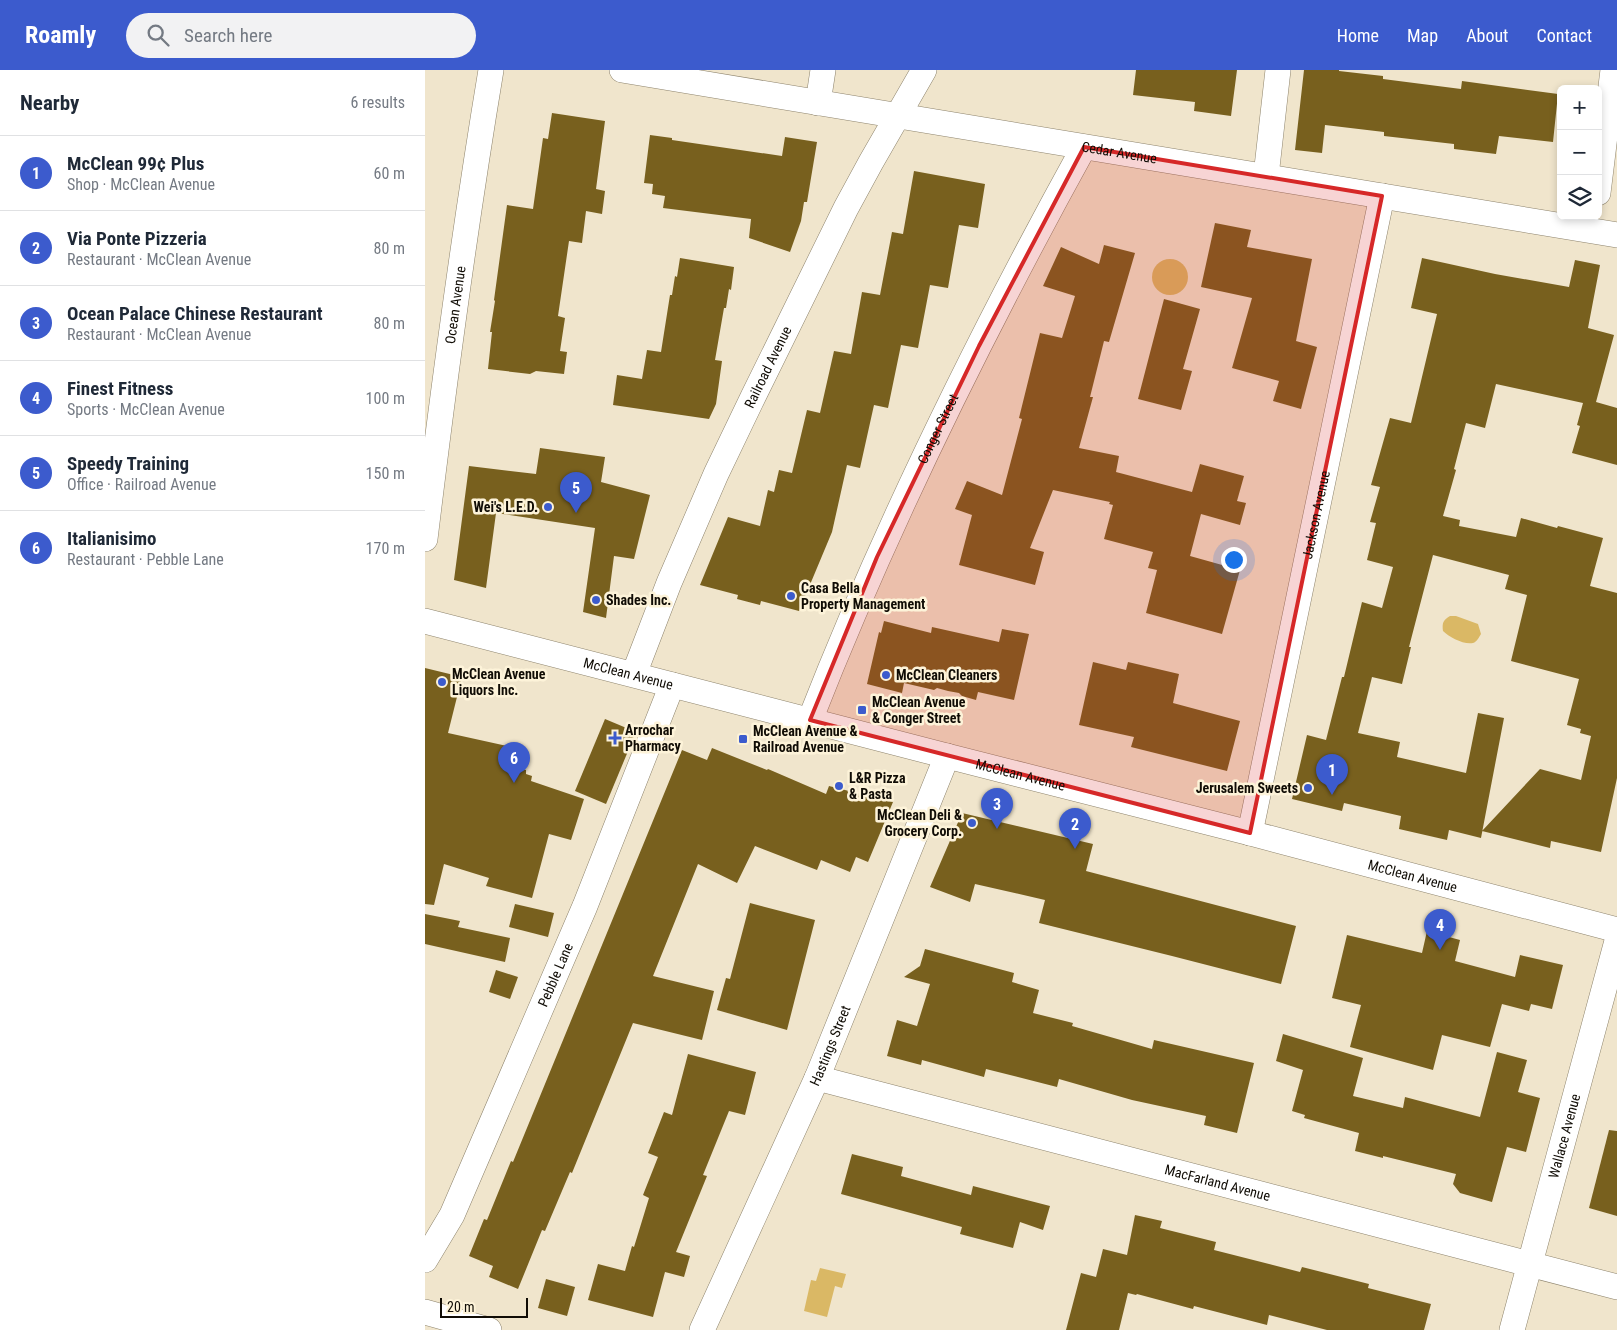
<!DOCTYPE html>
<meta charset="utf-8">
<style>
:root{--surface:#fff;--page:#f2f2f3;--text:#1f2937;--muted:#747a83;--line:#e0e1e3;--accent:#3c5bcd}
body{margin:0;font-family:"Roboto Condensed",sans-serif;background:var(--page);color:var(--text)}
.controls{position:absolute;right:15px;top:15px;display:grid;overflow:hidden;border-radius:8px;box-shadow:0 2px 8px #0003}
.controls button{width:45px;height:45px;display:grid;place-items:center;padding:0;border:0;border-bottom:1px solid var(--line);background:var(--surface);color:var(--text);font:25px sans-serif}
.scale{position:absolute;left:15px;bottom:12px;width:88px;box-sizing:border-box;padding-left:5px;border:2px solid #100c05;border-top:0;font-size:14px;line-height:18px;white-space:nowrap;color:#100c05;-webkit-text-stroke:4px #fdf3d9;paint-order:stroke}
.you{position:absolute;left:808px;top:489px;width:18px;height:18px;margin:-12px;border:4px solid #fff;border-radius:50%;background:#1a73e8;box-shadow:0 0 0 8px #1a73e833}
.badge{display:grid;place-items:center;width:32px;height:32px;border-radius:50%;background:var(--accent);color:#fff;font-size:16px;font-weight:700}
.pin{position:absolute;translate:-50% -41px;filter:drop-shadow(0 1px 2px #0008)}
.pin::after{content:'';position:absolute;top:26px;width:18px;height:15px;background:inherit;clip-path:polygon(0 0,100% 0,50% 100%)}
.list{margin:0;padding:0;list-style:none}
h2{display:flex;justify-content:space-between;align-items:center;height:65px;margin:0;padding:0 20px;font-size:21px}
h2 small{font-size:16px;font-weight:400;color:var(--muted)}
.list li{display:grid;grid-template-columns:32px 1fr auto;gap:15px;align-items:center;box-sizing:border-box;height:75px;padding:0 20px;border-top:1px solid var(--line)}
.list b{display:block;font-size:19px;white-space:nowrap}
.list p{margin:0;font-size:16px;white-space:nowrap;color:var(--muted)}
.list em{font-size:16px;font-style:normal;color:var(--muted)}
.icon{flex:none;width:28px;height:28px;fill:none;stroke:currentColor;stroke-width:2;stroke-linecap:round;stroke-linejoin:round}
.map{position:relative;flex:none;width:1192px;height:1260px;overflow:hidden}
header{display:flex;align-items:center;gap:30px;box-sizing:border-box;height:70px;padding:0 25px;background:var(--accent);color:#fff}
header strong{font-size:24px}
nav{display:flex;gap:28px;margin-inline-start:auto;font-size:18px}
.search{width:350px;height:45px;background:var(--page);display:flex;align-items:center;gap:12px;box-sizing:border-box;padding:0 18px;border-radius:28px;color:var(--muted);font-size:19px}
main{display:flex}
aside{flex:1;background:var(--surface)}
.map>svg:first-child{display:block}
.water{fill:#dab865}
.building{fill:#78601e}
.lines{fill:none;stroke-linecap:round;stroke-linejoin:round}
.street-casing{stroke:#8d836c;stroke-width:26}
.street{stroke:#fff;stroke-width:25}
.marked{fill:#d62828;fill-opacity:0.2;stroke:#d62828;stroke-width:4;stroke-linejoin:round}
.poi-dot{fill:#3c5bcd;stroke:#fdf3d9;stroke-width:2}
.labels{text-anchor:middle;stroke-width:5;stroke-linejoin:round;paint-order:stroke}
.street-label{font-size:14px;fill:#100c05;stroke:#fdf3d9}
.poi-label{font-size:14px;font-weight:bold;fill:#100c05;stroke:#fdf3d9;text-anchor:start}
</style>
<header>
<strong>Roamly</strong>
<div class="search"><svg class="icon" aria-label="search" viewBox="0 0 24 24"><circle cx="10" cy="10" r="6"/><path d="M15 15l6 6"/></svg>Search here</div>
<nav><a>Home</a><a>Map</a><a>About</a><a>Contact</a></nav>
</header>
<main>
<aside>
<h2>Nearby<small>6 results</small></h2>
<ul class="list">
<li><span class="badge">1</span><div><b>McClean 99¢ Plus</b><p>Shop · McClean Avenue</p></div><em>60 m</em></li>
<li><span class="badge">2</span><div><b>Via Ponte Pizzeria</b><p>Restaurant · McClean Avenue</p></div><em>80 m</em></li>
<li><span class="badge">3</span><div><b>Ocean Palace Chinese Restaurant</b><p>Restaurant · McClean Avenue</p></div><em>80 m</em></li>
<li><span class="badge">4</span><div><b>Finest Fitness</b><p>Sports · McClean Avenue</p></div><em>100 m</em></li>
<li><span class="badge">5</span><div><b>Speedy Training</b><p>Office · Railroad Avenue</p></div><em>150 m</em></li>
<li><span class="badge">6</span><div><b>Italianisimo</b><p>Restaurant · Pebble Lane</p></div><em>170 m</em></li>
</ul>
</aside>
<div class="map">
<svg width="1192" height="1260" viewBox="0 0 1192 1260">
<rect width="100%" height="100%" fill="#f0e5cc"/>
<!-- water -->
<g class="water">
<circle cx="745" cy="207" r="18"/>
<path d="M1025,546H1031L1053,554L1056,564C1054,567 1052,572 1048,573C1039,575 1024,567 1018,561C1017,553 1018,550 1025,546Z"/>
<polygon points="395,1198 421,1204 417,1218 410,1216 402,1247 379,1241 386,1210 391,1211"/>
</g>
<!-- building -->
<g class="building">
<polygon points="711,0 812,0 806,46 769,41 770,32 708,25"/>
<polygon points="879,0 914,0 914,1 958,6 958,9 1036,19 1037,11 1133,24 1128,72 1074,66 1071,84 1029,79 1029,74 959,66 959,62 900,55 897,83 870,80"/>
<polygon points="127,43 180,51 171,119 180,121 177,144 161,141 157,173 144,171 133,246 140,248 135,281 142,282 139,304 111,301 105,304 63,299 67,262 65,262 70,231 69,230 82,135 108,139 118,68 123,69"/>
<polygon points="225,65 247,68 247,70 357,86 360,67 392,72 382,132 379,132 376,151 365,182 324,168 326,149 238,138 240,126 227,124 228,114 219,113"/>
<polygon points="489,101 560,114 553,158 534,155 523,218 505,215 493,278 476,275 463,338 449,335 435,398 422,395 407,462 374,541 336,531 335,535 312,529 313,525 275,515 303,447 335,456 343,420 349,422 354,400 367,403 382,340 395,343 409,281 426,284 437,222 455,225 467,162 478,164"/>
<polygon points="790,153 826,160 822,177 887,189 871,271 892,277 876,339 848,331 854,311 807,298 827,228 776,217"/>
<polygon points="679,175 710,183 684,272 679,271 665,327 668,327 654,378 694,386 691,402 767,422 775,394 819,406 812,431 821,433 815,455 776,444 765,486 815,500 797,564 721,543 732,500 723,498 728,482 679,469 688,435 684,434 685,432 628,420 605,478 619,482 610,515 534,495 547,445 530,439 542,411 577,425 597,349 594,348 615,263 637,268 650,226 618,216 636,177 674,194"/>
<polygon points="255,188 309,197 306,220 304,219 301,238 299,238 290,290 297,291 291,334 284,349 188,335 192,305 217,309 222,280 236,282 245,225 247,225 250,206 252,207"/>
<polygon points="997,188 1070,204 1144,217 1150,190 1175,195 1163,258 1189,265 1171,332 1192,338 1192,395 1147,383 1155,356 1152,355 1158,333 1071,314 1060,358 1041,353 1029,399 1031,400 1018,446 1035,450 1034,456 1091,467 1096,448 1132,458 1133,456 1178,468 1165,516 1192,523 1192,708 1176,782 1126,771 1125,778 1057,761 1115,699 1156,710 1166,666 1155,663 1156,659 1142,655 1154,609 1086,591 1102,525 1080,519 1084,505 1008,485 984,577 986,577 977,614 947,607 933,663 975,672 972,687 1041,703 1053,643 1079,648 1056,768 1024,760 1022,770 974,759 976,746 919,733 917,741 867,729 882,665 901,670 917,607 919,607 937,532 957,538 968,497 942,490 951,453 945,452 955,417 946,415 965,348 986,353 1012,244 986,238"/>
<polygon points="739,229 775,239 758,299 767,301 756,340 713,329"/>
<polygon points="115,378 180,387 176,412 225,425 209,489 189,486 181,548 158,542 170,458 71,443 61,518 29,510 44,396 111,404"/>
<polygon points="459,551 506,563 507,557 574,572 577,559 604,564 589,630 553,622 551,630 537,626 534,623 523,621 512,618 509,620 479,613 477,623 442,614 454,562 456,563"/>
<polygon points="668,592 701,600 703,592 754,604 748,633 815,651 802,701 706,677 709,667 654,655"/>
<polygon points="0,598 37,607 23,663 82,676 78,695 101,700 101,704 107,706 106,711 159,729 146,770 124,764 107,828 61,816 64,808 19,794 9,835 0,834"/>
<polygon points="180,649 211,662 181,734 150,721"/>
<polygon points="287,678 342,700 343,699 401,724 404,716 468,732 443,792 431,787 425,802 396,790 392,800 330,776 312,813 273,794 228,906 289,921 277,970 208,953 147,1103 145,1102 120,1161 117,1160 93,1219 64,1207 68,1196 44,1186 59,1149 62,1150 86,1091 88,1092 257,680 282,690"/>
<polygon points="537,743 668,774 661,801 871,856 856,914 747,886 614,853 620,830 550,814 545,832 505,817"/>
<polygon points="325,833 390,850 362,960 292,940 301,908 305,909"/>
<polygon points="90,834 129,843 123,867 84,857"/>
<polygon points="0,844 35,851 33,857 85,868 80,892 0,874"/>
<polygon points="1002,861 1035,870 1030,891 1090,907 1095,885 1138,895 1127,939 1106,934 1104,941 1077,934 1065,977 1017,965 1008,1000 925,977 936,935 907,928 922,865 997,883"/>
<polygon points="500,879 589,903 587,912 614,920 608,943 648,953 647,956 727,979 729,970 829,993 812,1063 779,1055 781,1046 707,1030 634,1009 632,1017 561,999 559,1007 497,990 496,995 462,986 472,950 492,956 505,914 479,907 495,896"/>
<polygon points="71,900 93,907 85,929 64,922"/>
<polygon points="858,964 938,988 928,1026 978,1038 980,1027 1055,1047 1072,982 1102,990 1093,1022 1115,1028 1101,1082 1082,1077 1067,1132 1035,1123 1028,1114 1031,1104 958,1086 958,1088 930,1081 934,1063 879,1048 880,1045 867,1041 878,1000 851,991"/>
<polygon points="263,984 331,1002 320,1045 304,1041 278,1105 282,1106 251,1182 265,1186 259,1207 240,1202 228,1247 163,1230 173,1194 200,1201 207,1176 209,1177 224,1128 218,1125 233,1087 223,1083 239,1042 247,1045"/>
<polygon points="1184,1060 1192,1061 1192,1146 1164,1138"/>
<polygon points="427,1084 478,1097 476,1106 546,1125 548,1116 625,1136 618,1160 595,1152 588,1178 535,1164 537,1157 416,1124"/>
<polygon points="710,1145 737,1151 735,1158 791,1172 789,1180 875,1202 877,1197 944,1214 943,1218 1006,1234 999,1260 902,1260 844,1245 842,1255 769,1236 768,1239 712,1224 711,1225 703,1223 694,1260 641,1260 656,1203 671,1207 678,1179 702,1185"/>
<polygon points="121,1209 150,1217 142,1246 113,1238"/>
</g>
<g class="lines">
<!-- street casing -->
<g class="street-casing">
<g id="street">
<path id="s1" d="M197,0L1192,165"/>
<polyline points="393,33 398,0"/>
<polyline points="841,106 853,0"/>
<polyline points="1173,123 1188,0"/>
<path id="s2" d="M0,469C19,312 40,156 66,0"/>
<path id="s3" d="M0,551L522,686L825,763L1192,860"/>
<path id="s4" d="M209,604L244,513L291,404L328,327L421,138L446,92L499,0"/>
<path id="s5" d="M385,650C462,453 557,262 659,77"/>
<path id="s6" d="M825,763L957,126"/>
<path id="s7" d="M392,1008L1192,1217"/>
<path id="s8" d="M0,1190L27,1145L160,836L247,615"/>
<polyline points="0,1242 64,1260"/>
<path id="s9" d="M277,1260L392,1008L522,686"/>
<path id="s10" d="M1087,1260L1192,871"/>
</g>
</g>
<!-- street -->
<use href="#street" class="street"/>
</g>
<!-- marked area -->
<path class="marked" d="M659,77L957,126L825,763L385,650L452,487L554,276Z"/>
<!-- markers -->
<g class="poi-dot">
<circle cx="123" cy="437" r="5"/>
<circle cx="366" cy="526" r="5"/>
<circle cx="171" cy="530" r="5"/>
<circle cx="461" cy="605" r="5"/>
<circle cx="17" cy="612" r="5"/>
<rect x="432" y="635" width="10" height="10" rx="2.5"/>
<path d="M187.5 660.5h5v5h5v5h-5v5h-5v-5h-5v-5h5z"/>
<rect x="313" y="664" width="10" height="10" rx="2.5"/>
<circle cx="414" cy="716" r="5"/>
<circle cx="883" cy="718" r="5"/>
<circle cx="547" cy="753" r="5"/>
</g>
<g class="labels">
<!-- street labels -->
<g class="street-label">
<text dy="5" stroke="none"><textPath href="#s1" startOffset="504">Cedar Avenue</textPath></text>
<text dy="5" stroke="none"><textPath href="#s2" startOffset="236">Ocean Avenue</textPath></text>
<text dy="5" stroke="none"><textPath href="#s4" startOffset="335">Railroad Avenue</textPath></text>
<text dy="5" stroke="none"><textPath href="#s5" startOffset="318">Conger Street</textPath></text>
<text dy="5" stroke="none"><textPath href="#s6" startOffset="325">Jackson Avenue</textPath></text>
<text dy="5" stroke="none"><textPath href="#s3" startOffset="210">McClean Avenue</textPath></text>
<text dy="5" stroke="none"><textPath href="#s3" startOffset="615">McClean Avenue</textPath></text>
<text dy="5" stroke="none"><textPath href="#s3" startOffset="1020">McClean Avenue</textPath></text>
<text dy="5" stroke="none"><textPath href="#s8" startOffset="314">Pebble Lane</textPath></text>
<text dy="5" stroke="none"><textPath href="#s9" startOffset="312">Hastings Street</textPath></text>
<text dy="5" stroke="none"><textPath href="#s10" startOffset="201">Wallace Avenue</textPath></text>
<text dy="5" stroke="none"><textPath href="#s7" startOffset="414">MacFarland Avenue</textPath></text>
</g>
<!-- poi labels -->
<g class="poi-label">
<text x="113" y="442" text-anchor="end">Wei's L.E.D.</text>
<text x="376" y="523">Casa Bella<tspan x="376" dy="16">Property Management</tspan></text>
<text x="181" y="535">Shades Inc.</text>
<text x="27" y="609">McClean Avenue<tspan x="27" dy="16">Liquors Inc.</tspan></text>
<text x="471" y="610">McClean Cleaners</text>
<text x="447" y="637">McClean Avenue<tspan x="447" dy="16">&amp; Conger Street</tspan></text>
<text x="200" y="665">Arrochar<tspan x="200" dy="16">Pharmacy</tspan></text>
<text x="328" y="666">McClean Avenue &amp;<tspan x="328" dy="16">Railroad Avenue</tspan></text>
<text x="424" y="713">L&amp;R Pizza<tspan x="424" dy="16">&amp; Pasta</tspan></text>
<text x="873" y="723" text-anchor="end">Jerusalem Sweets</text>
<text x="537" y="750" text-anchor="end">McClean Deli &amp;<tspan x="537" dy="16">Grocery Corp.</tspan></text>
</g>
</g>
</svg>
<div class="controls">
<button>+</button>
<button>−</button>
<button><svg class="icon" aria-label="layers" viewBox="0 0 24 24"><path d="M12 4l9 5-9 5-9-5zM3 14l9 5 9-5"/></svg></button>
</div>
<div class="scale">20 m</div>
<div class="you"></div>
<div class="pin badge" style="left:907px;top:725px">1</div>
<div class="pin badge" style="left:650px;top:779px">2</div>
<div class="pin badge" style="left:572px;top:759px">3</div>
<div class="pin badge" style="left:1015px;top:880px">4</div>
<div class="pin badge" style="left:151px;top:443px">5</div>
<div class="pin badge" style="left:89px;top:713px">6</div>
</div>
</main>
